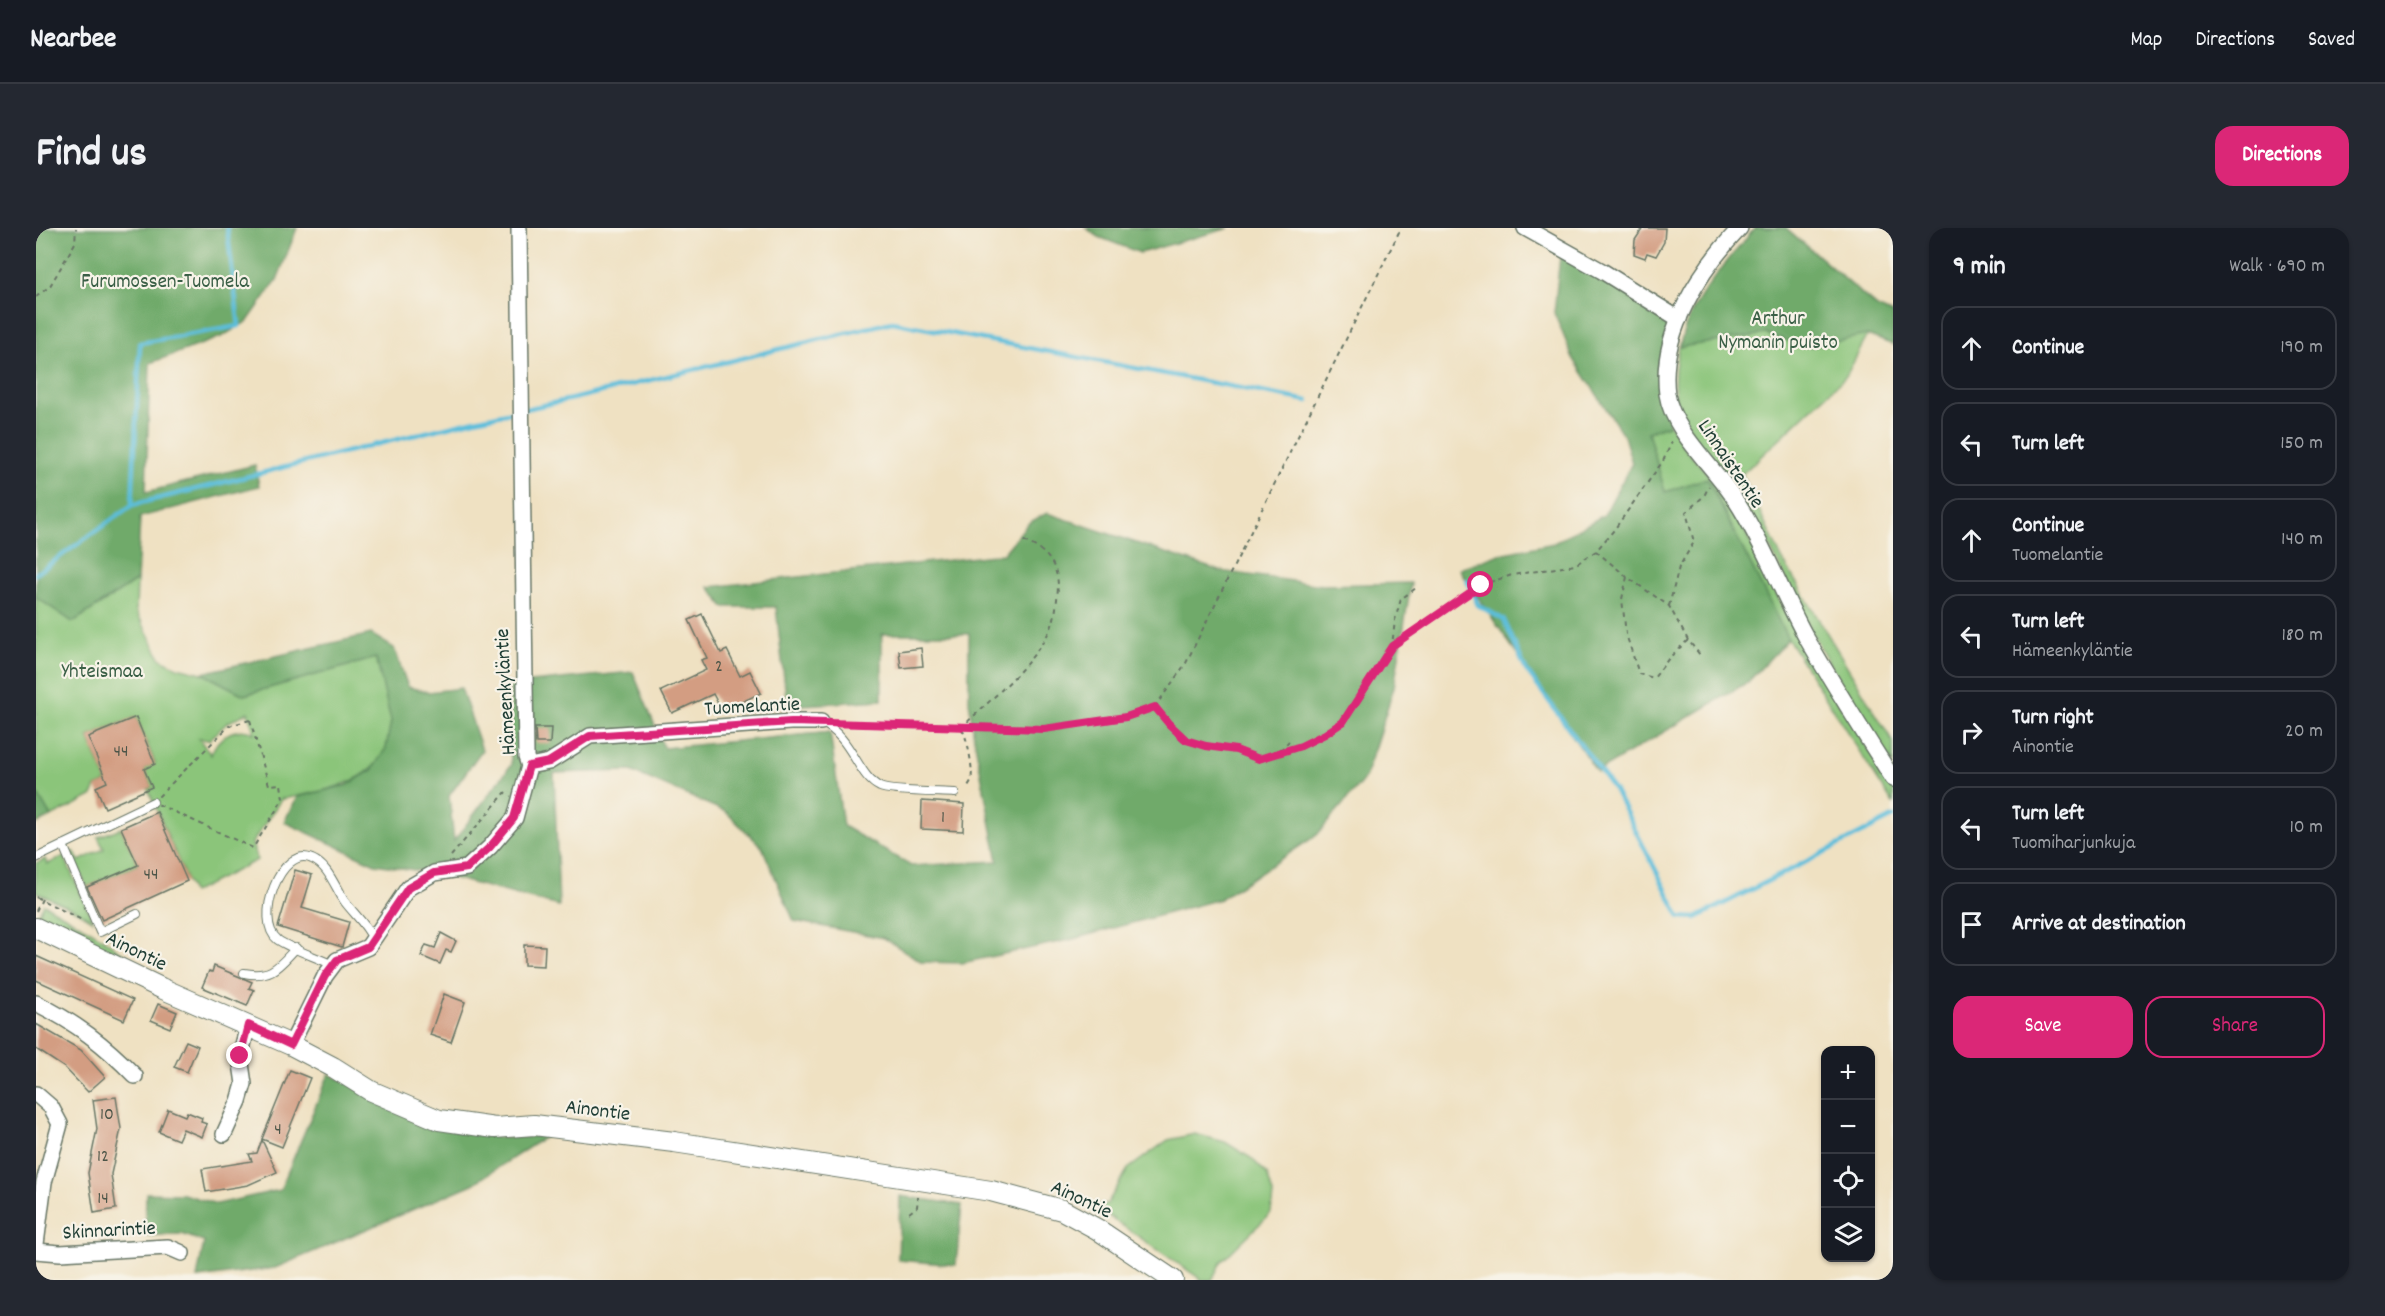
<!DOCTYPE html>
<meta charset="utf-8">
<style>
:root{--surface:#171b24;--page:#242831;--text:#f1f3f6;--muted:#9ea1a6;--line:#363941;--accent:#db2777}
body{margin:0;font-family:Dekko,sans-serif;background:var(--page);color:var(--text)}
.controls{position:absolute;right:18px;bottom:18px;display:grid;overflow:hidden;border-radius:12px;box-shadow:0 2px 4px #0004}
.controls button{width:54px;height:54px;display:grid;place-items:center;padding:0;border:0;border-bottom:2px solid var(--line);background:var(--surface);color:var(--text);font:30px sans-serif}
.stop{position:absolute;width:18px;height:18px;margin:-14px;border:4px solid #db2777;border-radius:50%;background:#fff}
.stop.end{background:#db2777;border-color:#fff;box-shadow:0 2px 6px #0008}
.list{margin:0;padding:0;list-style:none}
h2{display:flex;justify-content:space-between;align-items:center;height:78px;margin:0;padding:0 24px;font-size:26px}
h2 small{font-size:20px;font-weight:400;color:var(--muted)}
.list li{display:grid;grid-template-columns:39px 1fr auto;gap:18px;align-items:center;box-sizing:border-box;height:84px;margin:0 12px 12px;padding:0 12px;border:2px solid var(--line);border-radius:18px}
.list b{display:block;font-size:22px;white-space:nowrap}
.list p{margin:0;font-size:20px;white-space:nowrap;color:var(--muted)}
.list em{font-size:20px;font-style:normal;color:var(--muted)}
.actions{display:flex;gap:12px;padding:18px 24px}
.actions a{flex:1;padding:14px 0;border:2px solid var(--accent);border-radius:18px;text-align:center;font-size:21px;color:var(--accent)}
.actions .main{background:var(--accent);color:#fff}
.icon{flex:none;width:33px;height:33px;fill:none;stroke:currentColor;stroke-width:2;stroke-linecap:round;stroke-linejoin:round}
.map{position:relative;flex:none;width:1857px;height:1052px;overflow:hidden;border-radius:18px}
header{display:flex;align-items:center;gap:36px;box-sizing:border-box;height:84px;padding:0 30px;background:var(--surface);border-bottom:2px solid var(--line)}
header strong{font-size:28px}
nav{display:flex;gap:33px;margin-inline-start:auto;font-size:21px}
.intro{display:flex;align-items:center;justify-content:space-between;box-sizing:border-box;height:144px;padding:0 36px}
h1{margin:0;font-size:42px}
.button{padding:15px 27px;border-radius:18px;background:var(--accent);color:#fff;font-size:21px;font-weight:700}
main{display:flex;gap:36px;padding:0 36px}
aside{flex:1;background:var(--surface);border-radius:18px;box-shadow:0 2px 4px #0004}
.map>svg:first-child{display:block}
.green{fill:#8bc57a;stroke:#558157;stroke-width:1.5;fill-rule:evenodd}
.forest{fill:#70aa6a;stroke:#48744f;stroke-width:1.5}
.lines{fill:none;stroke-linecap:round;stroke-linejoin:round}
.stream{stroke:#5cbedb;stroke-width:4.5}
.building{fill:#d39d82}
.service-casing{stroke:#687666;stroke-width:10}
.minor-casing{stroke:#687666;stroke-width:18}
.tertiary-casing{stroke:#687666;stroke-width:22}
.path{stroke:#687666;stroke-width:2;stroke-dasharray:4.5 4.5;stroke-linecap:butt}
.service{stroke:#fff;stroke-width:8}
.minor{stroke:#fff;stroke-width:15}
.tertiary{stroke:#fff;stroke-width:20}
.route{stroke:#db2777;stroke-width:8}
.labels{text-anchor:middle;stroke-width:4.5;stroke-linejoin:round;paint-order:stroke}
.number-label{font-size:18px;fill:#4c5548}
.park-label{font-size:21px;fill:#3a5f46;stroke:#f7f3e8}
.street-label{font-size:21px;fill:#1f3d34;stroke:#f7f3e8}
</style>
<header>
<strong>Nearbee</strong>
<nav><a>Map</a><a>Directions</a><a>Saved</a></nav>
</header>
<div class="intro"><h1>Find us</h1><a class="button">Directions</a></div>
<main>
<div class="map">
<svg width="1857" height="1052" viewBox="0 0 1857 1052">
<rect width="100%" height="100%" fill="#f7f3e8"/>
<filter id="ink" filterUnits="userSpaceOnUse"><feTurbulence type="fractalNoise" baseFrequency=".0167" numOctaves="2"/><feDisplacementMap in="SourceGraphic" scale="12" xChannelSelector="R" yChannelSelector="G"/><feConvolveMatrix kernelMatrix="1 2 1 2 8 2 1 2 1" color-interpolation-filters="sRGB"/></filter>
<filter id="wash" filterUnits="userSpaceOnUse"><feTurbulence type="fractalNoise" baseFrequency=".008" numOctaves="4" result="noise"/><feDisplacementMap in="SourceGraphic" scale="24" xChannelSelector="R" yChannelSelector="G"/><feGaussianBlur stdDeviation="1.35" result="paint"/><feColorMatrix in="noise" values="0 0 0 0 0 0 0 0 0 0 0 0 0 0 0 0 0 1.4 0 .05"/><feComposite in="paint" operator="in"/></filter>
<g filter="url(#wash)">
<rect width="100%" height="100%" fill="#efe1c2"/>
<!-- green -->
<g class="green">
<path d="M1719,0H1750L1841,79L1832,107L1810,148L1706,246L1746,331L1857,514V536C1831,495 1803,454 1780,412C1759,375 1744,334 1722,298C1702,266 1643,202 1639,168C1632,99 1679,50 1719,0Z"/>
<polygon points="1634,196 1649,221 1670,244 1696,278 1765,415 1857,561 1857,576 1752,411 1672,251 1629,264 1612,204"/>
<path d="M101,352L100,383L125,431L141,439L166,445L208,467L340,430C344,447 355,477 355,493C356,555 292,561 247,571L246,570L216,615L221,632L156,665L112,561L116,559L108,541L119,535L100,489L52,509L71,554L60,559L56,568L15,589L0,563V369L37,394ZM212,484L218,505C200,497 181,508 175,527L163,511L173,512L191,495Z"/>
<polygon points="85,600 102,637 51,659 35,625 38,623 43,633 68,621 62,609"/>
<polygon points="28,628 57,693 41,683 0,664 0,635 9,631 12,636"/>
<polygon points="8,676 63,708 108,741 0,691"/>
<polygon points="1159,906 1189,914 1215,930 1231,946 1237,966 1235,985 1185,1034 1176,1052 1166,1052 1055,976 1071,976 1092,941 1132,912"/>
</g>
<!-- forest -->
<g class="forest">
<polygon points="0,0 261,0 241,52 212,93 185,109 114,135 110,264 219,237 223,258 104,289 101,352 37,394 0,369"/>
<polygon points="1050,0 1193,0 1104,25 1063,9"/>
<path d="M1719,0H1750L1841,79L1857,86V117L1831,107L1773,119L1730,106L1644,119C1651,74 1691,35 1719,0Z"/>
<polygon points="1524,28 1546,37 1636,94 1625,171 1634,196 1612,204 1629,264 1671,250 1752,411 1712,454 1561,544 1423,341 1464,326 1518,315 1568,287 1596,235 1588,208 1537,130 1518,85"/>
<polygon points="1011,285 1184,343 1286,357 1375,355 1358,459 1329,550 1281,607 1184,671 1037,711 926,735 886,734 848,710 758,693 726,619 690,584 595,543 518,545 523,678 398,645 339,636 248,594 261,569 311,557 336,542 350,520 355,493 340,430 208,467 166,445 335,406 358,420 372,459 393,464 425,460 446,522 413,568 418,613 475,537 474,456 597,444 628,520 794,504 807,598 875,638 962,633 938,510 933,473 933,406 846,406 846,472 751,478 740,379 688,379 673,359 967,326 992,295"/>
<polygon points="0,563 15,589 0,596"/>
<polygon points="293,846 424,904 469,910 512,907 437,956 239,1040 161,1050 168,1014 146,1006 109,1008 110,965 147,966 181,976 244,962"/>
<polygon points="864,968 926,977 920,1037 862,1032"/>
</g>
<g class="lines">
<!-- stream -->
<g class="stream">
<polyline points="96,277 104,115 203,98 191,0"/>
<polyline points="0,346 96,277 439,192 536,171 856,94 1272,173"/>
<polyline points="1431,352 1442,377 1468,392 1490,442 1579,563 1644,689 1660,690 1857,589"/>
</g>
</g>
<g id="blocks">
<!-- building -->
<g class="building">
<polygon points="1607,0 1629,0 1628,14 1620,28 1611,25 1609,30 1598,26 1599,12"/>
<polygon points="666,386 685,425 691,422 704,448 714,443 725,465 686,483 677,466 636,485 625,463 670,442 665,432 671,430 653,392"/>
<polygon points="885,420 887,438 865,440 863,423"/>
<polygon points="100,489 119,536 108,541 116,559 69,580 60,559 71,554 52,509"/>
<polygon points="499,500 515,500 514,515 500,515"/>
<polygon points="886,573 928,576 927,603 885,601"/>
<polygon points="121,584 151,653 66,692 51,659 102,637 85,600"/>
<polygon points="259,642 276,647 266,680 313,694 306,719 242,699"/>
<polygon points="405,705 420,713 415,724 410,722 404,736 385,728 390,717 399,720"/>
<polygon points="488,717 509,718 508,738 488,737"/>
<polygon points="0,728 97,772 88,792 0,752"/>
<polygon points="178,738 216,754 213,760 218,762 211,778 166,759 173,743 176,744"/>
<polygon points="408,766 429,774 415,814 394,807"/>
<polygon points="122,776 141,784 134,800 115,792"/>
<polygon points="0,796 45,822 69,849 52,864 29,840 0,821"/>
<polygon points="150,813 162,818 151,844 138,839"/>
<polygon points="254,842 274,850 246,919 226,911"/>
<polygon points="80,869 85,901 75,946 80,981 58,985 52,945 61,901 57,872"/>
<polygon points="132,881 149,888 151,884 166,890 165,894 171,896 166,909 147,901 142,912 123,904"/>
<polygon points="226,912 241,944 212,957 170,964 166,941 216,933 213,926 221,925"/>
</g>
</g>
</g>
<g filter="url(#ink)">
<use href="#blocks" fill-opacity="0" stroke="#687666" stroke-width="1.5"/>
<g class="lines">
<!-- service casing -->
<g class="service-casing">
<g id="service">
<path d="M785,494C817,510 821,548 844,559C853,564 905,564 919,565"/>
<polyline points="27,617 64,704 101,686"/>
<polyline points="0,630 117,574"/>
<path d="M297,737C283,730 255,721 242,712C217,693 245,616 276,631C293,638 299,660 309,674C319,687 330,696 337,711"/>
<path d="M208,745C236,750 242,739 260,720"/>
</g>
</g>
<!-- minor casing -->
<g class="minor-casing">
<g id="minor">
<polyline points="1489,0 1566,43 1643,91"/>
<path d="M1704,0C1664,42 1623,105 1631,166C1637,205 1680,240 1700,273C1728,316 1746,366 1771,411C1798,458 1828,505 1857,551"/>
<polyline points="493,538 513,534 554,508 755,494 785,494"/>
<path d="M0,775C40,795 68,816 99,848"/>
<polyline points="255,817 289,748 301,732 332,719 372,660 398,645 431,640 454,619 479,590 493,538 490,529 483,0"/>
<polyline points="0,866 15,879 24,896 8,954 0,1016"/>
<polyline points="188,906 203,873 208,856 204,829 212,797"/>
<polyline points="0,1023 24,1025 132,1019 146,1025"/>
</g>
</g>
<!-- tertiary casing -->
<g class="tertiary-casing">
<polyline id="tertiary" points="0,700 125,760 255,817 297,839 335,863 403,892 459,900 498,897 638,914 955,963 1026,982 1061,1001 1137,1052"/>
</g>
<!-- path -->
<g class="path">
<polyline points="0,69 14,58 39,15 40,0"/>
<polyline points="1560,323 1591,349 1633,378 1652,412 1665,428"/>
<polyline points="1591,349 1586,371 1590,406 1603,446 1618,450 1633,430 1652,412"/>
<polyline points="1633,378 1643,339 1658,314 1650,284 1668,268 1673,258"/>
<polyline points="1356,418 1445,357 1476,347 1539,337 1560,323 1578,302 1627,233 1636,214"/>
<polyline points="1119,480 1133,497 1150,512 1170,518 1200,522 1223,531 1241,526 1253,513"/>
<polygon points="214,492 233,557 245,556 247,571 217,620 117,574 193,498"/>
<polyline points="806,495 1008,501 1090,489 1119,479 1150,435 1365,0"/>
<path d="M925,500C955,471 996,438 1015,400C1020,388 1021,372 1022,359C1022,334 1007,320 985,312"/>
<path d="M926,501C931,509 938,542 935,553C934,555 932,558 930,561"/>
<polyline points="1241,526 1265,518 1289,506 1307,494 1356,418 1359,392 1365,371 1380,360"/>
<polyline points="415,628 470,564"/>
<polyline points="0,669 46,692"/>
<polyline points="0,683 6,671"/>
<polyline points="73,711 87,722"/>
<polyline points="873,985 881,979 882,969"/>
</g>
<!-- service -->
<use href="#service" class="service"/>
<!-- minor -->
<use href="#minor" class="minor"/>
<!-- tertiary -->
<use href="#tertiary" class="tertiary"/>
</g>
</g>
<g class="lines" filter="url(#ink)">
<!-- route -->
<polyline class="route" points="204,828 212,797 255,817 289,748 301,732 332,719 372,660 398,645 431,640 454,619 478,590 493,538 513,534 554,508 755,494 1008,501 1090,489 1119,479 1133,496 1150,512 1170,518 1200,522 1223,531 1265,518 1289,506 1307,494 1356,418 1445,357"/>
</g>
<g class="labels">
<!-- number labels -->
<g class="number-label">
<text x="683" y="443">2</text>
<text x="85" y="528">44</text>
<text x="907" y="594">1</text>
<text x="115" y="651">44</text>
<text x="71" y="891">10</text>
<text x="242" y="906">4</text>
<text x="67" y="933">12</text>
<text x="67" y="975">14</text>
</g>
<!-- park labels -->
<g class="park-label">
<text x="129" y="59">Furumossen-Tuomela</text>
<text x="1742" y="96">Arthur<tspan x="1742" dy="24">Nymanin puisto</tspan></text>
<text x="66" y="449">Yhteismaa</text>
</g>
<!-- street labels -->
<g class="street-label">
<text transform="translate(1696 235) rotate(56)" y="7">Linnaistentie</text>
<text transform="translate(468 464) rotate(-93)" y="7">Hämeenkyläntie</text>
<text transform="translate(716 477) rotate(-3)" y="7">Tuomelantie</text>
<text transform="translate(101 722) rotate(26)" y="7">Ainontie</text>
<text transform="translate(562 881) rotate(7)" y="7">Ainontie</text>
<text transform="translate(1046 970) rotate(25)" y="7">Ainontie</text>
<text transform="translate(73 1001) rotate(-3)" y="7">Skinnarintie</text>
</g>
</g>
</svg>
<div class="controls">
<button>+</button>
<button>−</button>
<button><svg class="icon" aria-label="locate" viewBox="0 0 24 24"><circle cx="12" cy="12" r="6"/><path d="M12 2v4M12 18v4M2 12h4M18 12h4"/></svg></button>
<button><svg class="icon" aria-label="layers" viewBox="0 0 24 24"><path d="M12 4l9 5-9 5-9-5zM3 14l9 5 9-5"/></svg></button>
</div>
<div class="stop" style="left:1445px;top:357px"></div>
<div class="stop end" style="left:204px;top:828px"></div>
</div>
<aside>
<h2>9 min<small>Walk · 690 m</small></h2>
<ul class="list">
<li><svg class="icon" aria-label="ahead" viewBox="0 0 24 24"><path d="M12 20V5M6 11l6-6 6 6"/></svg><div><b>Continue</b></div><em>190 m</em></li>
<li><svg class="icon" aria-label="left" viewBox="0 0 24 24"><path d="M17 20v-9H6M10 6l-5 5 5 5"/></svg><div><b>Turn left</b></div><em>150 m</em></li>
<li><svg class="icon" aria-label="ahead" viewBox="0 0 24 24"><path d="M12 20V5M6 11l6-6 6 6"/></svg><div><b>Continue</b><p>Tuomelantie</p></div><em>140 m</em></li>
<li><svg class="icon" aria-label="left" viewBox="0 0 24 24"><path d="M17 20v-9H6M10 6l-5 5 5 5"/></svg><div><b>Turn left</b><p>Hämeenkyläntie</p></div><em>180 m</em></li>
<li><svg class="icon" aria-label="right" viewBox="0 0 24 24"><path d="M7 20v-9h11M14 6l5 5-5 5"/></svg><div><b>Turn right</b><p>Ainontie</p></div><em>20 m</em></li>
<li><svg class="icon" aria-label="left" viewBox="0 0 24 24"><path d="M17 20v-9H6M10 6l-5 5 5 5"/></svg><div><b>Turn left</b><p>Tuomiharjunkuja</p></div><em>10 m</em></li>
<li><svg class="icon" aria-label="arrive" viewBox="0 0 24 24"><path d="M6 21V4h12l-3 4 3 4H6"/></svg><div><b>Arrive at destination</b></div></li>
</ul>
<div class="actions"><a class="main">Save</a><a>Share</a></div>
</aside>
</main>
